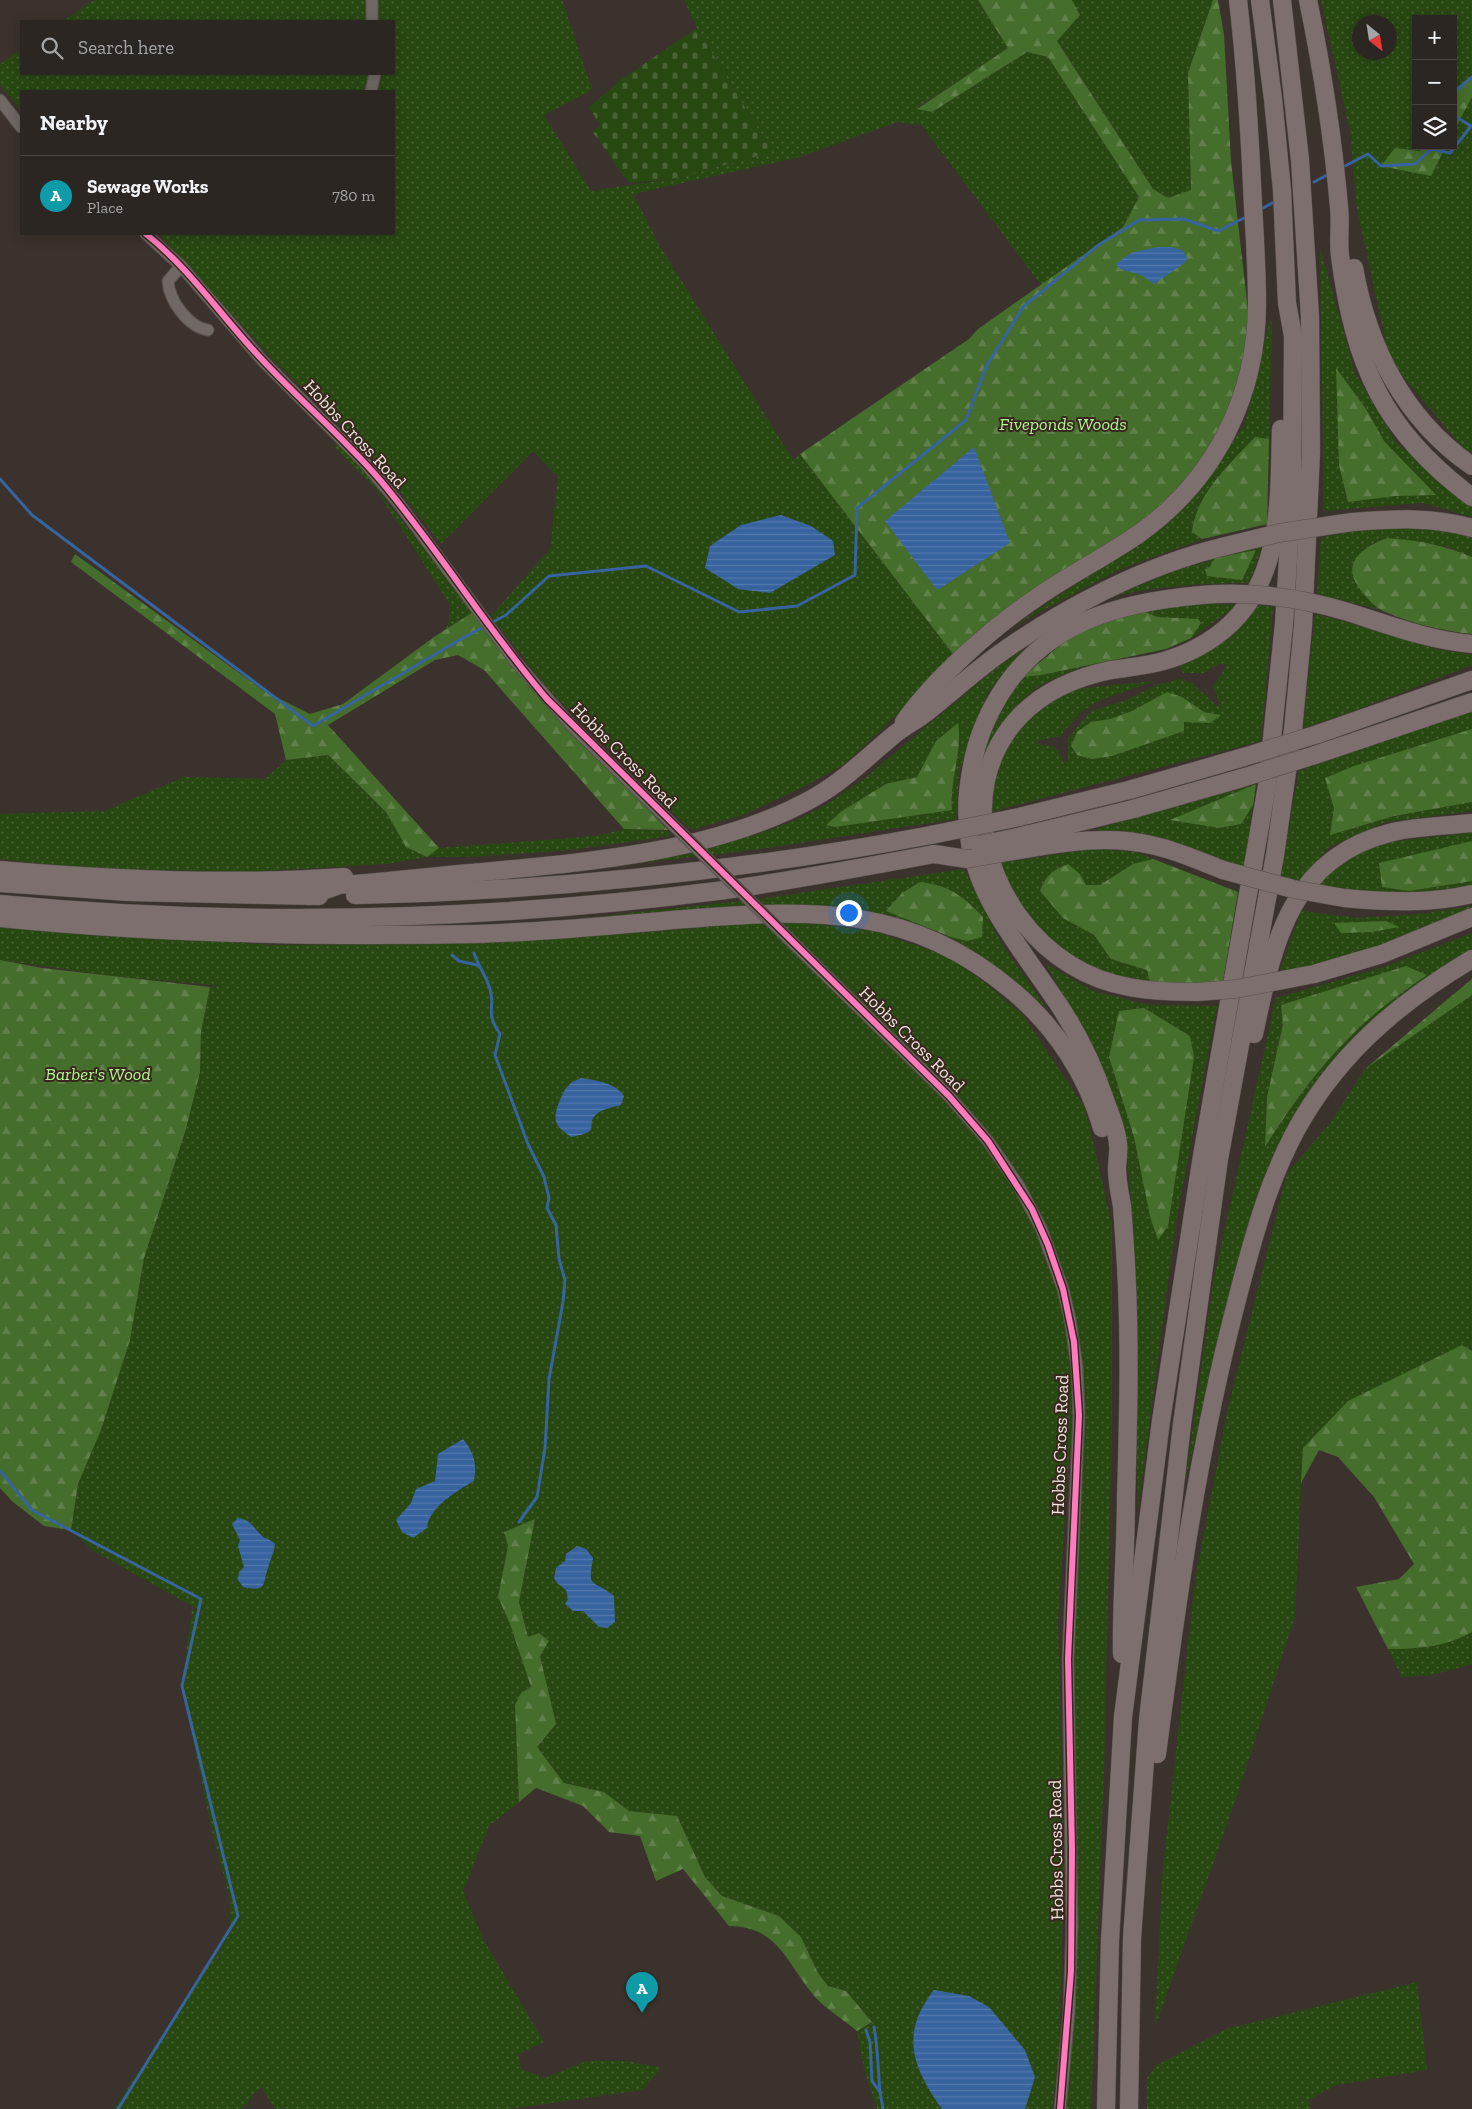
<!DOCTYPE html>
<meta charset="utf-8">
<style>
:root{--surface:#2c2622;--page:#38322f;--text:#f1f3f6;--muted:#a6a5a5;--line:#484340;--accent:#b1a6a1}
body{margin:0;font-family:"Zilla Slab",serif;background:var(--page);color:var(--text)}
.controls{position:absolute;right:15px;top:15px;display:grid;overflow:hidden;border-radius:0px;box-shadow:0 2px 12px #0003}
.controls button{width:45px;height:45px;display:grid;place-items:center;padding:0;border:0;border-bottom:1px solid var(--line);background:var(--surface);color:var(--text);font:25px sans-serif}
.compass{position:absolute;left:1352px;top:15px;width:45px;height:45px;border-radius:50%;background:var(--surface);box-shadow:0 2px 12px #0003;rotate:150deg}
.you{position:absolute;left:848px;top:912px;width:18px;height:18px;margin:-12px;border:4px solid #fff;border-radius:50%;background:#1a73e8;box-shadow:0 0 0 8px #1a73e833}
.badge{display:grid;place-items:center;width:32px;height:32px;border-radius:50%;background:var(--accent);color:#fff;font-size:16px;font-weight:700}
.pin{position:absolute;translate:-50% -41px;filter:drop-shadow(0 1px 2px #0008)}
.pin::after{content:'';position:absolute;top:26px;width:18px;height:15px;background:inherit;clip-path:polygon(0 0,100% 0,50% 100%)}
.list{margin:0;padding:0;list-style:none}
h2{display:flex;justify-content:space-between;align-items:center;height:65px;margin:0;padding:0 20px;font-size:21px}
h2 small{font-size:16px;font-weight:400;color:var(--muted)}
.list li{display:grid;grid-template-columns:32px 1fr auto;gap:15px;align-items:center;box-sizing:border-box;height:80px;padding:0 20px;border-top:1px solid var(--line)}
.list b{display:block;font-size:19px;white-space:nowrap}
.list p{margin:0;font-size:16px;white-space:nowrap;color:var(--muted)}
.list em{font-size:16px;font-style:normal;color:var(--muted)}
.icon{flex:none;width:28px;height:28px;fill:none;stroke:currentColor;stroke-width:2;stroke-linecap:round;stroke-linejoin:round}
.map{position:relative;flex:none;width:1472px;height:2109px;overflow:hidden}
.search{position:absolute;background:var(--surface);box-shadow:0 2px 12px #0003;left:20px;top:20px;width:375px;height:55px;display:flex;align-items:center;gap:12px;box-sizing:border-box;padding:0 18px;border-radius:0px;color:var(--muted);font-size:19px}
.panel{position:absolute;background:var(--surface);box-shadow:0 2px 12px #0003;left:20px;top:90px;width:375px;height:145px;border-radius:0px}
.map>svg:first-child{display:block}
.grass{fill:url(#grass-dots);fill-rule:evenodd}
.forest{fill:url(#forest-firs)}
.cemetery{fill:url(#cemetery-stones)}
.water{fill:url(#water-rules)}
.lines{fill:none;stroke-linecap:round;stroke-linejoin:round}
.stream{stroke:#37639f;stroke-width:3}
.minor-casing{stroke:#574f4b;stroke-width:13}
.highway-casing{stroke:#574f4b;stroke-width:19}
.minor{stroke:#6f6864;stroke-width:11}
.highway{stroke:#7c6f6e;stroke-width:18}
.minor-bridge-casing{stroke:#574f4b;stroke-width:13;stroke-linecap:butt}
.highway-bridge-casing{stroke:#574f4b;stroke-width:19;stroke-linecap:butt}
.minor-bridge{stroke:#6f6864;stroke-width:11}
.highway-bridge{stroke:#7c6f6e;stroke-width:18}
.cycleway-casing{stroke:#37271e;stroke-width:9}
.cycleway{stroke:#fd7abc;stroke-width:6}
.labels{text-anchor:middle;stroke-width:4;stroke-linejoin:round;paint-order:stroke}
.park-label{font-size:18px;font-style:italic;fill:#b2f691;stroke:#37271e}
.street-label{font-size:18px;fill:#f0e5df;stroke:#37271e}
</style>
<div class="map">
<svg width="1472" height="2109" viewBox="0 0 1472 2109">
<defs>
<pattern id="grass-dots" width="8" height="8" patternUnits="userSpaceOnUse" patternTransform="scale(1.25)"><rect width="8" height="8" fill="#284812"/><path d="M2 2h.1M6 6h.1" fill="none" stroke="#486234" stroke-width="1.8" stroke-linecap="round"/></pattern>
<pattern id="forest-firs" width="22" height="20" patternUnits="userSpaceOnUse" patternTransform="scale(1.25)"><rect width="22" height="20" fill="#456d2c"/><path d="M5 1l3.5 6h-7zM16 11l3.5 6h-7z" fill="#60824a"/></pattern>
<pattern id="cemetery-stones" width="16" height="16" patternUnits="userSpaceOnUse" patternTransform="scale(1.25)"><rect width="16" height="16" fill="#284812"/><path d="M2 7V4a2 2 0 0 1 4 0v3zM10 15v-3a2 2 0 0 1 4 0v3z" fill="#486234"/></pattern>
<pattern id="water-rules" width="6" height="5" patternUnits="userSpaceOnUse" patternTransform="scale(1.25)"><rect width="6" height="5" fill="#37639f"/><path d="M0 2.5h6" fill="none" stroke="#5479ac"/></pattern>
</defs>
<rect width="100%" height="100%" fill="#3b322d"/>
<!-- grass -->
<g class="grass">
<polygon points="94,0 562,0 592,90 544,115 591,191 672,179 772,152 697,28 684,0 978,0 1008,48 917,108 932,112 1027,52 1048,57 1139,197 1123,227 1041,285 921,125 898,122 796,158 633,194 661,248 793,460 800,454 956,658 846,763 805,786 743,815 691,830 548,689 491,616 550,549 558,477 533,451 441,544 369,451 275,362 159,234 394,234 394,91 21,91 21,109 0,86 0,64 21,50 21,74 394,74 394,21 63,21"/>
<polygon points="1072,0 1213,0 1188,73 1191,191 1168,198 1153,189 1057,40 1080,15"/>
<path d="M1321,0H1472V453L1463,448L1390,361L1357,209L1350,131ZM1416,19H1453V146H1416ZM1360,22H1390V52H1360Z"/>
<polygon points="1320,248 1355,373 1396,442 1472,506 1472,517 1422,503 1324,511"/>
<polygon points="1270,319 1272,323 1267,524 1202,539 1118,570 1012,627 1142,540 1200,489 1245,424"/>
<polygon points="340,441 473,612 444,630 449,622 449,603 377,491 334,447"/>
<polygon points="1405,525 1472,533 1472,557 1448,547 1387,538 1372,544 1356,559 1367,598 1381,610 1317,594 1321,537 1367,529"/>
<path d="M1262,546L1249,583C1201,583 1156,586 1110,597L1178,570Z"/>
<polygon points="1191,603 1238,605 1191,638 1166,649 1079,668 1042,684 1025,697 998,727 981,766 992,724 1022,677 1133,611"/>
<polygon points="1259,605 1273,607 1261,741 990,812 992,787 1002,753 1036,709 1068,690 1154,681 1098,701 1081,712 1060,736 1037,741 1040,745 1053,746 1059,752 1063,762 1068,761 1068,738 1091,711 1127,700 1156,685 1180,679 1192,683 1216,705 1220,704 1213,686 1225,669 1225,664 1219,664 1203,673 1183,673 1179,665 1217,646"/>
<path d="M1315,614L1362,626L1441,650L1472,655V665C1416,686 1361,710 1303,728Z"/>
<polygon points="1023,649 988,692 959,772 956,819 753,850 624,865 753,836 796,820 826,805 865,778 994,670"/>
<polygon points="1472,711 1472,811 1386,822 1329,847 1295,885 1280,880 1299,771"/>
<polygon points="328,755 386,812 406,847 427,857 439,848 596,836 624,829 668,831 671,836 570,850 472,857 427,857 387,864 245,872 80,868 0,859 0,814 104,811 184,777 265,779 286,760"/>
<polygon points="1256,784 1244,869 1153,837 1099,831 1098,828"/>
<path d="M1472,832V889C1421,894 1367,898 1316,888C1326,879 1336,868 1348,860C1384,834 1431,841 1472,832Z"/>
<polygon points="1095,849 1136,852 1238,892 1172,986 1107,975 1058,950 1025,912 1006,882 999,863"/>
<polygon points="964,869 1001,943 1047,1009 984,960 912,924 861,909 820,906 766,906 759,899"/>
<polygon points="742,901 748,908 582,918"/>
<polygon points="1472,906 1472,908 1401,940 1323,965 1279,974 1301,911 1358,918 1421,914"/>
<polygon points="807,923 873,931 945,955 980,979 1022,1014 1085,1108 1112,1224 1112,1419 1104,1772 1091,2109 1066,2109 1074,2016 1069,1758 1076,1546 1070,1442 1058,1621 1064,1869 1059,2051 1052,2109 877,2109 864,2069 857,2031 873,2022 846,1991 828,1986 818,1973 801,1937 779,1916 722,1896 705,1877 677,1816 629,1811 604,1792 564,1783 537,1747 539,1658 549,1641 528,1638 519,1602 535,1520 504,1532 508,1546 498,1597 510,1624 531,1688 515,1705 519,1802 489,1826 463,1891 483,1939 544,2042 518,2054 521,2069 545,2078 586,2061 627,2061 661,2068 642,2090 509,2109 275,2109 261,2087 242,2109 114,2109 230,1933 229,1896 211,1827 182,1686 192,1609 208,1615 92,1550 71,1530 78,1484 101,1430 130,1340 144,1258 186,1129 200,1072 201,1032 210,987 221,986 113,976 0,960 0,926 275,945 446,943 636,933 742,924"/>
<path d="M1472,933V951L1416,986L1354,1036L1304,1101L1265,1176L1220,1331L1185,1483L1214,1278L1276,998L1384,967ZM1426,975C1400,993 1374,1012 1352,1035C1318,1067 1290,1107 1266,1146L1267,1097L1283,1023Z"/>
<polygon points="1046,964 1091,990 1149,1005 1217,1006 1176,1222 1138,1509 1133,1222 1127,1154 1106,1083 1088,1042"/>
<polygon points="1472,993 1472,1351 1462,1345 1303,1448 1295,1616 1237,1796 1155,2027 1162,1878 1195,1581 1227,1412 1287,1173 1330,1123 1365,1069"/>
<path d="M1472,1632V1664L1432,1675L1402,1677L1388,1649C1419,1649 1445,1647 1472,1632Z"/>
<polygon points="1417,1982 1427,2070 1336,2085 1308,2100 1311,2109 1147,2109 1147,2078 1157,2065 1226,2029"/>
</g>
<!-- forest -->
<g class="forest">
<polygon points="978,0 1072,0 1080,15 1057,41 1153,189 1168,198 1191,190 1188,73 1213,0 1218,0 1224,35 1231,161 1250,328 1236,393 1212,449 1183,490 1132,533 956,658 800,454 969,339 978,329 1123,227 1139,197 1048,57 1027,52 932,112 917,109 1008,48"/>
<polygon points="1472,76 1472,97 1453,133 1453,93"/>
<polygon points="1424,146 1446,146 1431,176 1381,166 1395,148 1420,151"/>
<polygon points="1336,368 1366,409 1384,441 1436,495 1395,496 1348,502 1339,465"/>
<path d="M1255,437L1269,439L1267,524L1202,539L1192,532C1196,494 1230,464 1255,437Z"/>
<path d="M1387,538C1417,540 1444,545 1472,557V634C1443,631 1409,623 1383,611C1375,607 1368,599 1363,593C1339,565 1359,549 1387,538Z"/>
<polygon points="1256,550 1242,580 1207,576 1205,569 1209,568 1215,558"/>
<polygon points="75,554 264,691 310,714 343,704 434,637 473,612 546,705 668,830 624,829 484,670 458,655 435,660 328,725 439,848 427,857 406,847 386,812 328,755 286,760 275,714 71,562"/>
<polygon points="1142,610 1157,617 1198,619 1201,623 1191,638 1166,649 1041,675 1022,677 1076,632"/>
<polygon points="1167,692 1182,697 1204,712 1221,715 1210,723 1184,722 1184,731 1112,756 1092,759 1077,755 1071,746 1077,732 1091,722 1110,719 1132,711"/>
<path d="M958,723C963,752 949,780 952,810L835,827L826,825L842,811L886,784L917,777L936,741Z"/>
<polygon points="1472,729 1472,802 1394,816 1330,835 1334,808 1325,778 1354,766"/>
<polygon points="1256,784 1253,805 1241,824 1219,828 1170,820"/>
<polygon points="1472,841 1472,881 1409,891 1382,887 1379,863"/>
<path d="M1153,859L1238,892L1223,981L1172,986L1150,982L1147,970L1111,959L1094,935L1063,918L1040,891C1046,876 1052,870 1068,864L1080,874L1086,885H1100L1133,864Z"/>
<path d="M920,882C951,886 961,895 983,917L982,937L967,941L951,937L886,911L902,893Z"/>
<polygon points="1386,921 1399,927 1372,932 1341,933 1334,923"/>
<polygon points="0,960 42,968 210,987 201,1032 200,1072 186,1129 144,1258 130,1340 101,1430 78,1484 71,1530 44,1526 13,1502 0,1488"/>
<path d="M1406,966L1427,975C1401,993 1374,1012 1352,1035C1318,1068 1290,1107 1265,1147L1267,1097L1283,1024L1281,1005Z"/>
<polygon points="1472,979 1472,995 1365,1069 1467,983"/>
<polygon points="1144,1008 1190,1036 1194,1057 1168,1226 1158,1240 1150,1216 1134,1137 1109,1057 1119,1011"/>
<path d="M1462,1345L1472,1351V1632C1445,1647 1419,1649 1388,1649L1356,1587L1399,1579L1414,1564L1374,1497L1338,1457L1319,1450L1301,1483L1303,1448L1348,1401Z"/>
<path d="M535,1519L519,1602L528,1637L539,1633L549,1641L540,1656L556,1724L537,1747L564,1783L604,1792L629,1811L677,1816L705,1877L722,1896L779,1916L801,1937L818,1973L828,1986L846,1991L872,2022L857,2031C845,2021 831,2012 820,2002C789,1971 782,1926 729,1926L683,1869L656,1881L640,1836L609,1832L583,1806L536,1788L519,1802L515,1705L521,1693L531,1687L510,1624L498,1597L508,1546L504,1532Z"/>
</g>
<!-- cemetery -->
<path class="cemetery" d="M697,28L772,152L672,179L631,183C617,172 606,147 592,132L600,125L589,107L622,79Z"/>
<!-- water -->
<g class="water">
<polygon points="1157,247 1171,247 1182,250 1187,257 1186,262 1154,284 1141,275 1120,269 1116,264 1131,253"/>
<polygon points="974,447 1010,543 937,590 885,521"/>
<polygon points="781,515 811,526 833,541 835,555 770,593 738,589 705,568 710,546 741,525"/>
<path d="M581,1078C595,1080 616,1083 624,1096L621,1105C614,1107 603,1109 598,1113C582,1125 606,1131 571,1137C554,1125 552,1120 560,1100C565,1088 568,1083 581,1078Z"/>
<path d="M463,1439C474,1452 477,1464 474,1481C458,1490 428,1508 427,1528L413,1538L402,1532L396,1520L411,1503L416,1489L435,1481L438,1454Z"/>
<path d="M238,1518C251,1520 252,1526 261,1535C265,1539 270,1539 275,1544C274,1553 270,1560 268,1568C262,1585 268,1592 243,1587L238,1580L239,1572L244,1567L238,1546L240,1540L232,1524Z"/>
<path d="M577,1546L586,1549L593,1558C587,1591 593,1578 614,1596L615,1622L607,1628L599,1627L583,1611H573L565,1604L568,1599L566,1590L557,1583L554,1578L556,1568L565,1561L566,1554Z"/>
<path d="M934,1990L969,1996L989,2007L1025,2050L1035,2077L1025,2109H942C913,2068 899,2034 934,1990Z"/>
</g>
<g class="lines">
<!-- stream -->
<g class="stream">
<polyline points="1453,93 1472,77"/>
<polyline points="1345,166 1368,154 1381,166 1415,164 1431,149 1450,153 1471,126 1453,115"/>
<polyline points="1314,182 1327,175"/>
<polyline points="1263,208 1272,203"/>
<polyline points="0,479 32,515 313,726 461,639 506,615 549,576 646,566 739,612 797,606 855,575 857,508 966,420 986,367 1023,307 1097,246 1139,220 1184,219 1218,231 1244,218"/>
<path d="M474,953C478,966 487,977 490,989C496,1010 484,1010 500,1034L495,1055L528,1144L544,1177L549,1198L547,1208L556,1225L559,1259L565,1280L563,1302L549,1379L545,1448L537,1497L519,1522"/>
<polyline points="452,955 459,961 477,965"/>
<polyline points="0,1471 32,1510 201,1599 182,1686 238,1916 118,2109"/>
<path d="M874,2027C878,2049 878,2069 880,2092"/>
<polyline points="866,2030 870,2042 872,2081 880,2092 883,2109"/>
</g>
<!-- minor casing -->
<g class="minor-casing">
<g id="minor">
<polyline points="372,0 372,21"/>
<polyline points="371,91 375,74"/>
<polyline points="0,100 21,127"/>
<polyline points="146,234 181,266 262,360 364,462 400,505 515,661 571,725 653,805"/>
<path d="M181,266L168,281C169,300 188,327 208,330"/>
<polyline points="795,945 949,1096 988,1141 1019,1186 1041,1228 1063,1289 1070,1319 1077,1367 1079,1415 1068,1659 1072,1926 1069,2013 1060,2109"/>
</g>
</g>
<!-- highway casing -->
<g class="highway-casing">
<g id="highway">
<path d="M1308,0C1322,68 1333,138 1339,207C1341,223 1338,240 1340,256C1354,364 1383,431 1472,497"/>
<path d="M1354,268C1368,347 1404,419 1472,466"/>
<path d="M1352,522C1393,519 1432,516 1472,528"/>
<path d="M1348,612C1389,625 1428,640 1472,644"/>
<path d="M904,722C934,679 995,625 1039,596C1071,574 1107,556 1140,533C1215,479 1257,396 1257,303C1257,271 1255,239 1253,206C1250,137 1246,69 1238,0"/>
<polyline points="1318,734 1472,680"/>
<polyline points="1315,755 1472,702"/>
<polyline points="1019,817 1129,790 1244,757"/>
<polyline points="1022,836 1133,809 1242,778"/>
<path d="M1025,849C1067,842 1108,835 1151,845C1176,850 1199,861 1223,870"/>
<path d="M0,870C114,880 230,885 344,877"/>
<polyline points="0,883 129,892 319,896"/>
<path d="M355,895C548,891 741,871 931,835"/>
<path d="M309,896L339,885C383,882 426,877 470,873C580,863 717,853 815,797C845,780 868,756 895,734C905,726 917,720 927,712C951,693 974,672 999,654C1065,607 1144,566 1222,547"/>
<path d="M1344,898C1387,902 1430,904 1472,894"/>
<path d="M0,904C241,927 485,921 725,890C795,880 865,867 934,854"/>
<path d="M0,918C158,934 317,937 475,934C546,932 615,925 685,919C812,909 911,904 1015,993C1056,1028 1087,1075 1102,1128"/>
<polyline points="1314,974 1382,954 1472,917"/>
<path d="M1196,992C1152,992 1109,989 1071,965C989,915 948,792 1020,716C1045,690 1077,677 1111,670C1130,667 1148,666 1167,660C1194,652 1221,636 1239,615C1283,564 1279,492 1281,429"/>
<path d="M1254,1034C1273,945 1289,857 1393,832C1419,826 1446,826 1472,823"/>
<path d="M1122,1654C1121,1603 1126,1551 1126,1499C1128,1428 1130,1358 1127,1287C1126,1260 1124,1233 1122,1206C1120,1194 1117,1182 1117,1169C1117,1161 1119,1153 1118,1144C1117,1129 1109,1112 1104,1097C1091,1059 1073,1024 1050,992C1000,919 953,867 971,772C975,745 985,719 999,696C1044,622 1120,602 1202,595"/>
<path d="M1157,1754C1177,1600 1198,1447 1238,1296C1255,1230 1273,1163 1311,1105C1352,1042 1408,997 1472,959"/>
<polyline points="1106,2109 1110,1941 1123,1717 1161,1421 1202,1156 1267,786 1284,624 1292,493 1293,336 1287,303 1282,190 1273,99 1260,0"/>
<polyline points="1129,2109 1132,1938 1148,1720 1182,1424 1219,1159 1275,855 1293,730 1303,626 1311,452 1310,317 1300,160 1282,0"/>
</g>
</g>
<!-- minor -->
<use href="#minor" class="minor"/>
<!-- highway -->
<use href="#highway" class="highway"/>
<!-- minor-bridge casing -->
<g class="minor-bridge-casing">
<polyline id="minor-bridge" points="653,805 795,945"/>
</g>
<!-- highway-bridge casing -->
<g class="highway-bridge-casing">
<g id="highway-bridge">
<polyline points="1222,547 1279,533 1352,522"/>
<path d="M1202,595C1253,591 1299,597 1348,612"/>
<polyline points="1244,757 1318,734"/>
<polyline points="1242,778 1315,755"/>
<polyline points="931,835 1019,817"/>
<polyline points="980,845 1022,836"/>
<polyline points="934,854 967,859 1025,849"/>
<polyline points="1223,870 1293,889 1344,898"/>
<polyline points="1196,992 1236,989 1314,974"/>
</g>
</g>
<!-- minor-bridge -->
<use href="#minor-bridge" class="minor-bridge"/>
<!-- highway-bridge -->
<use href="#highway-bridge" class="highway-bridge"/>
<!-- cycleway casing -->
<g class="cycleway-casing">
<path id="cycleway" d="M146,234C189,268 219,313 256,353C296,397 341,435 380,480C439,550 487,629 547,699L949,1096L988,1141L1032,1209L1048,1245L1063,1289L1074,1342L1079,1415L1068,1659L1072,1849L1071,1971L1060,2109"/>
</g>
<!-- cycleway -->
<use href="#cycleway" class="cycleway"/>
</g>
<g class="labels">
<!-- park labels -->
<g class="park-label">
<text x="1063" y="430">Fiveponds Woods</text>
<text x="98" y="1080">Barber's Wood</text>
</g>
<!-- street labels -->
<g class="street-label">
<text transform="translate(355 434) rotate(47)" y="6">Hobbs Cross Road</text>
<text transform="translate(624 755) rotate(45)" y="6">Hobbs Cross Road</text>
<text transform="translate(912 1039) rotate(45)" y="6">Hobbs Cross Road</text>
<text transform="translate(1060 1445) rotate(-88)" y="6">Hobbs Cross Road</text>
<text transform="translate(1056 1850) rotate(-91)" y="6">Hobbs Cross Road</text>
</g>
</g>
</svg>
<div class="controls">
<button>+</button>
<button>−</button>
<button><svg class="icon" aria-label="layers" viewBox="0 0 24 24"><path d="M12 4l9 5-9 5-9-5zM3 14l9 5 9-5"/></svg></button>
</div>
<svg class="compass" viewBox="-18 -18 36 36"><path d="M0-13l5 13h-10z" fill="#e53935"/><path d="M0 13l5-13h-10z" fill="#a6a5a5"/></svg>
<div class="you"></div>
<div class="pin badge" style="left:642px;top:2013px;background:#0f9aa8">A</div>
<div class="search"><svg class="icon" aria-label="search" viewBox="0 0 24 24"><circle cx="10" cy="10" r="6"/><path d="M15 15l6 6"/></svg>Search here</div>
<section class="panel">
<h2>Nearby<small></small></h2>
<ul class="list">
<li><span class="badge" style="background:#0f9aa8">A</span><div><b>Sewage Works</b><p>Place</p></div><em>780 m</em></li>
</ul>
</section>
</div>
